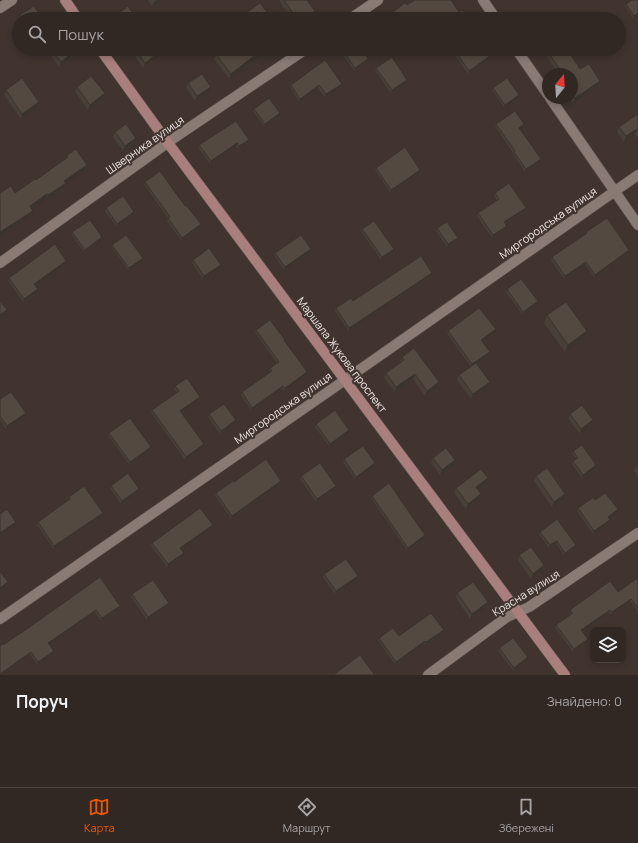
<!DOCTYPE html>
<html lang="uk">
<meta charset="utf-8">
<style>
:root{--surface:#312723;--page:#3d3330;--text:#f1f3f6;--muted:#a8a5a6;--line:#4c4441;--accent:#ea580c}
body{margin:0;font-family:Manrope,sans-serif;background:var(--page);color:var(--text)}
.controls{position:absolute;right:12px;bottom:12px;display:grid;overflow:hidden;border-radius:8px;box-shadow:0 2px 6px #0003}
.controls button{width:36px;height:36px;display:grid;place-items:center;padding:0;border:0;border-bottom:1px solid var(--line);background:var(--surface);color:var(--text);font:20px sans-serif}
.compass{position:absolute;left:542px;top:68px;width:36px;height:36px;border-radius:50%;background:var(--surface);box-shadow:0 2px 6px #0003;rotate:18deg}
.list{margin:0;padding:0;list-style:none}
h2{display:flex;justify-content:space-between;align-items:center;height:52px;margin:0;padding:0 16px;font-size:17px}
h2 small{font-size:13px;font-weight:400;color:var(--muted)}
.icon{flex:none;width:22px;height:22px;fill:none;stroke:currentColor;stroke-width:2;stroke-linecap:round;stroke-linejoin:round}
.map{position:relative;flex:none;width:638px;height:675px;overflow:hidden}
.search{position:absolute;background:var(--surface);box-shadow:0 2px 6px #0003;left:12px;right:12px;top:12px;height:44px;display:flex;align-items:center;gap:10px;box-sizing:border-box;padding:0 14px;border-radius:22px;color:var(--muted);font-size:15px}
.sheet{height:112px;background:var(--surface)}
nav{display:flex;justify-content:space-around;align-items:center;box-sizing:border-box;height:56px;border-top:1px solid var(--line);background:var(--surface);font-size:11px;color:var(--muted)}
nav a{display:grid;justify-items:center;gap:2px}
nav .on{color:var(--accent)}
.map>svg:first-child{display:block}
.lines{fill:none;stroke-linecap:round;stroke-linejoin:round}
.street-casing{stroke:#5f5350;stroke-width:11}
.secondary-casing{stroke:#5f5350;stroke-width:11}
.street{stroke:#897a74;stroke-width:10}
.secondary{stroke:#a87f7c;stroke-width:10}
.wall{fill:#483f37}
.shaded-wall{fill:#3b332d}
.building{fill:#544940;stroke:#3b332d}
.labels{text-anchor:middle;stroke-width:4;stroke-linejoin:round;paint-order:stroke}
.street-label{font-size:11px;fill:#ede4e1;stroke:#41342f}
</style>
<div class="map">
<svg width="638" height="675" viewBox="0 0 638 675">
<rect width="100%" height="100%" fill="#41342f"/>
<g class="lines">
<!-- street casing -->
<g class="street-casing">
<g id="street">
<polyline points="483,0 496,19"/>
<polyline points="0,8 12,0"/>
<polyline points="350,19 378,0"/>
<polyline points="516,49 548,95"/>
<polyline points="550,98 638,225"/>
<polyline points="0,263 177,136 306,49"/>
<polyline points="0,619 345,380 638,175"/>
<polyline points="428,675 507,617 529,607 638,533"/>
</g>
</g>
<!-- secondary casing -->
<g class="secondary-casing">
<g id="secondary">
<polyline points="65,0 78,19"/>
<polyline points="100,49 168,143 565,675"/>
</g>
</g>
<!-- street -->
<use href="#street" class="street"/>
<!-- secondary -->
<use href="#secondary" class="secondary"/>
</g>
<!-- wall -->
<g class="wall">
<polygon points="148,0 162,0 152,7"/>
<polygon points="280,0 307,0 313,16 309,19 292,19 280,2"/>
<polygon points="626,4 638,15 633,18 625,6"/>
<polygon points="407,5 459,12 469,19 390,19 389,16 390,14"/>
<polygon points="20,15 43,19 19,19"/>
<polygon points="46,49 65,49 68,60 59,67"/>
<polygon points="130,49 157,49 157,57 143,68"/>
<polygon points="342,49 367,61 354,70 341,52"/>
<polygon points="451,49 485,49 489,59 468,74"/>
<polygon points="547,49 600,81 598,86 573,103 569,98 572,98 572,74 558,74 545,54"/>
<polygon points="216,54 258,58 229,79 214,59"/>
<polygon points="376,68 406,82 391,93 375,70"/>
<polygon points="310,71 341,86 325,97 318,88 299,101 290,87 291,85 309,72"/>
<polygon points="188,83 209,92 195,101 186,88"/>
<polygon points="77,87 103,98 88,110 75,92"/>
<polygon points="493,88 518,98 504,107 492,90"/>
<polygon points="6,90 37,107 21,119 4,95"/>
<polygon points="254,109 279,116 264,126 253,111"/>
<polygon points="638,114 638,138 635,134 624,142 617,132 619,127"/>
<polygon points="496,124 524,124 523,127 520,129 540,162 525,172 513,154 513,153 495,126"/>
<polygon points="115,132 135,144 123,151 113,137"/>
<polygon points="248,142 238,149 236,146 210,164 199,148 199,145"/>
<polygon points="66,156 87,165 86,170 65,184 64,188 46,200 32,209 31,216 0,236 0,193 15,193 36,180 65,159"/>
<polygon points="376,168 420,170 420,172 390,192 375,170"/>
<polygon points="145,182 201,224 200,227 181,240 167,221 168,218 144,184"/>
<polygon points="495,193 526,208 525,210 505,224 506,228 492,238 477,216 478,213 497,200 494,195"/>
<polygon points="106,208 133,214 116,226 105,211"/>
<polygon points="437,228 458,238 457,240 447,247 436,231"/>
<polygon points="362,229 393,252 381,260 361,231"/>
<polygon points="72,232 102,237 101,240 84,252 72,235"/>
<polygon points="586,232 628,252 594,277 585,264 564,279 551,260 552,257 586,234"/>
<polygon points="112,245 143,258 142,261 128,270 112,247"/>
<polygon points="311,249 310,252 284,270 274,255 275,253"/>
<polygon points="193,260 220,267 203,279 192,263"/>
<polygon points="65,264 35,285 37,292 23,302 8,280 9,278"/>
<polygon points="431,275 349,331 335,311 336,308 353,301"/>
<polygon points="507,289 538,301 537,303 522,314 506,292"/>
<polygon points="547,315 584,339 565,352 544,323"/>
<polygon points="496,329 495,332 482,341 489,354 476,363 490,382 488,387 471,399 457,380 459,375 471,367 447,333 448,331"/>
<polygon points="256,330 285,340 284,341 306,375 284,391 282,388 251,410 241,395 242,392 271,372 269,370 270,368 277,363 255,332"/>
<polygon points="402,357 439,382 437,387 425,396 413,379 395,392 384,378 386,373 401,362 400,362"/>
<polygon points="175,386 199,399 181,412 203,447 185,460 151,412 152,410 177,392 174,389"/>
<polygon points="0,399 25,416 6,429 0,420"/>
<polygon points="209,414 235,423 220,434 208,417"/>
<polygon points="570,414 591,425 580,434 568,419"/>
<polygon points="316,424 348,433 329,446 315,427"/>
<polygon points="109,433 150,449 129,464 108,435"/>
<polygon points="573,451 596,465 596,468 582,478 572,464 573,461 576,459 572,453"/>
<polygon points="433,458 455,460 454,466 440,475 431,463"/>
<polygon points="344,459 375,463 374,466 355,479 343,462"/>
<polygon points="638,464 638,476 634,471 636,466"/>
<polygon points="301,476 336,486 335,488 316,502 300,479"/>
<polygon points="536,476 565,494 564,499 552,507 534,481"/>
<polygon points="488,478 486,483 478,489 481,494 479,499 466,509 454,493 456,488"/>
<polygon points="234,482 281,483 231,518 215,496 216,493"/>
<polygon points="111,486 139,489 138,492 121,504 110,488"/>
<polygon points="372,496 425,535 424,538 407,550 371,498"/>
<polygon points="69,497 102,515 54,549 37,525 38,522 68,500 68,499"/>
<polygon points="595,500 618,509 617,512 608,518 610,520 609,522 593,534 577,511 578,508"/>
<polygon points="212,528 181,549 183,555 167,567 151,545 152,543"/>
<polygon points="540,532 575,547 564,555 556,543 549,548 539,534"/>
<polygon points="519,555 544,565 543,570 531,579 518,560"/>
<polygon points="324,574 358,576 357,579 335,594 323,577"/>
<polygon points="100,577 120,606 119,608 101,621 95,612 49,645 53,653 37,664 30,654 0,675 3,645 34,624"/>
<polygon points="636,579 638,610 637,611 630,601 611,615 609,612 582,631 588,639 587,642 573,652 555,627 556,625 571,614 570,612 570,610 618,592"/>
<polygon points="457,593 488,602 486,607 470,619 456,598"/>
<polygon points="132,594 169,603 168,605 147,620 131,597"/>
<polygon points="443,633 425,645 424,644 395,664 378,640 379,638"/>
<polygon points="499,648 527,660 513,670 498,651"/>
</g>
<!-- shaded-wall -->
<g class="shaded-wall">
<polygon points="157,0 162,0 152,7 154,2"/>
<polygon points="315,11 313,16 309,19 303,19"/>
<polygon points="638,13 638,15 633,18 634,16"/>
<polygon points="159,52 157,57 143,68 145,63"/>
<polygon points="259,52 258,58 229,79 231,74"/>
<polygon points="70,55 68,60 59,67 61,62"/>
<polygon points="490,56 489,59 468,74 469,71"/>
<polygon points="368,59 367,61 354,70 355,68"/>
<polygon points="407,80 406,82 391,93 392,90"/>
<polygon points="600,81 598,86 573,103 575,98"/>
<polygon points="342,84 341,86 325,97 326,94"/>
<polygon points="319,85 318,88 299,101 300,99"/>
<polygon points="211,87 209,92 195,101 197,96"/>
<polygon points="105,93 103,98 88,110 90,105"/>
<polygon points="519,95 518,98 504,107 505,105"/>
<polygon points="39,102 37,107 21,119 22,114"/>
<polygon points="280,113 279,116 264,126 265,124"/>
<polygon points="524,124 523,127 518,130 519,128"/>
<polygon points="637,129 635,134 624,142 626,136"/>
<polygon points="136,138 135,144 123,151 125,146"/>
<polygon points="249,140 248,142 238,149 239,146"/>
<polygon points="237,143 236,146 210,164 211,161"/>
<polygon points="541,159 540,162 525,172 526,169"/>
<polygon points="87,165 86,170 65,184 64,188 46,200 48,195 64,181"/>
<polygon points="420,170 420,172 390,192 391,190"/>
<polygon points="47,194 46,200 28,212 30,206"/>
<polygon points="526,208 525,210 503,225 504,222"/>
<polygon points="33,211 31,216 0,236 0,232"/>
<polygon points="134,212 133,214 116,226 117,224"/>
<polygon points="201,224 200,227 181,240 182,238"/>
<polygon points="507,226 506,228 492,238 493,235"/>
<polygon points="102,237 101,240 84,252 85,250"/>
<polygon points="458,238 457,240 447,247 448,244"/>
<polygon points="311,249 310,252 284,270 285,267"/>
<polygon points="394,249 393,252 381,260 382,257"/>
<polygon points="629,250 628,252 594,277 595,275"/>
<polygon points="143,258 142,261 128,270 129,268"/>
<polygon points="66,261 65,264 33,287 34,284"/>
<polygon points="586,262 585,264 564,279 565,276"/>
<polygon points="221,265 220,267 203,279 204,276"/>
<polygon points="432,273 431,275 349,331 349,328"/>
<polygon points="38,289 37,292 23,302 24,299"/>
<polygon points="538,301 537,303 522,314 523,312"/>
<polygon points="7,310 6,313 0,317 0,315"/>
<polygon points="496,329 495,332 480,343 481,340"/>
<polygon points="587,331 584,339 565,352 568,345"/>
<polygon points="490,352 489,354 471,367 472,364"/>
<polygon points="307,372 306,375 284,391 285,388"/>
<polygon points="415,374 413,379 395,392 396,387"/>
<polygon points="439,382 437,387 425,396 427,391"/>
<polygon points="490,382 488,387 471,399 473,394"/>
<polygon points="283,386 282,388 251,410 252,408"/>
<polygon points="200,397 199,399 179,414 180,411"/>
<polygon points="26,413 25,416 6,429 7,426"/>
<polygon points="236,420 235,423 220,434 221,431"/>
<polygon points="593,420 591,425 580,434 581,429"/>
<polygon points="349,430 348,433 329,446 330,444"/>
<polygon points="204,444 203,447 185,460 186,457"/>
<polygon points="151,447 150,449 129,464 130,462"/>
<polygon points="455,460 454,466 440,475 442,470"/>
<polygon points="375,463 374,466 355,479 356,477"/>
<polygon points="596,465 596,468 582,478 583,475"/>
<polygon points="488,478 486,483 474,492 476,487"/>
<polygon points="281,481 281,483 231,518 232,516"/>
<polygon points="336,486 335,488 316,502 317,499"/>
<polygon points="139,489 138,492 121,504 122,501"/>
<polygon points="481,494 479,499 466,509 468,504"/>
<polygon points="565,494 564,499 552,507 554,502"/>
<polygon points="618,509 617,512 607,520 608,517"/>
<polygon points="103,513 102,515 54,549 54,546"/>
<polygon points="610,520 609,522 593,534 594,531"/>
<polygon points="16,522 15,525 0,535 0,533"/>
<polygon points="213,525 212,528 179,551 180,548"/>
<polygon points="425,535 424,538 407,550 408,548"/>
<polygon points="557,541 556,543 549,548 550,545"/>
<polygon points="576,545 575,547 564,555 565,553"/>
<polygon points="184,553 183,555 167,567 168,564"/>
<polygon points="544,565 543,570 531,579 533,574"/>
<polygon points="358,576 357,579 335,594 336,591"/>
<polygon points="8,582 7,585 0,590 0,588"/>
<polygon points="631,599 630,601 611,615 612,612"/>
<polygon points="488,602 486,607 470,619 472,614"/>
<polygon points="169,603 168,605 147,620 148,617"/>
<polygon points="120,606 119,608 101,621 102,618"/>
<polygon points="96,610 95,612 48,646 48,643"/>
<polygon points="610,610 609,612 580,633 581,630"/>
<polygon points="444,630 443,633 425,645 426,642"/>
<polygon points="588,639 587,642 573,652 574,649"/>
<polygon points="425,641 424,644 395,664 396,662"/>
<polygon points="54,651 53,653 37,664 38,662"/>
<polygon points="31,652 30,654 0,675 0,674"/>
<polygon points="528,657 527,660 513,670 514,668"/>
</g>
<!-- building -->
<g class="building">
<polygon points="284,0 307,0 315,11 303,19 297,19"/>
<polygon points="415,0 451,0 459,12 462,10 469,19 425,19 425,18 424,19 423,17 420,19 393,19 390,14 405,3 407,5"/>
<polygon points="632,0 638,0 638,13 634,16 626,4"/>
<polygon points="260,3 272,19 244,19 242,16"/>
<polygon points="34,6 43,19 23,19 20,15"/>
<polygon points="128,6 137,19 114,19 113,18"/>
<polygon points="51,49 65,49 70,55 61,62"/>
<polygon points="135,49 157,49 159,52 145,63"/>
<polygon points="223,49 257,49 259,52 231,74 216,54"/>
<polygon points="342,49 362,49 368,59 355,68"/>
<polygon points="454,49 485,49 490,56 469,71"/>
<polygon points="546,49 567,49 580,69 589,64 600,81 575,98 572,94 572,74 563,74"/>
<polygon points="392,57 407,80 392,90 376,68"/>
<polygon points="325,60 342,84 326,94 319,85 300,99 291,85"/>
<polygon points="202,74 211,87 197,96 188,83"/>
<polygon points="91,76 105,93 90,105 77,87"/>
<polygon points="22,78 39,102 22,114 6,90"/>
<polygon points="507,78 519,95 505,105 493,88"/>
<polygon points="269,98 280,113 265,124 254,109"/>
<polygon points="515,111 524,124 519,128 541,159 526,169 514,152 515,151 496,124"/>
<polygon points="638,114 638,130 637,129 626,136 619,127"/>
<polygon points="236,121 249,140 239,146 237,143 211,161 199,145"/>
<polygon points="126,124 136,138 125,146 115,132"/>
<polygon points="405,147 420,170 391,190 376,168"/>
<polygon points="76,149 87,165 64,181 66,183 48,195 47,194 30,206 33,211 0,232 0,193 11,186 15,193 35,179 36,180 68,157 66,156"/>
<polygon points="160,171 185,206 186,205 201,224 182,238 168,218 170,217 145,182"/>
<polygon points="509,183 526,208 504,222 507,226 493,235 478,213 499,199 495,193"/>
<polygon points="123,196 134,212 117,224 106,208"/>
<polygon points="607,218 629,250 595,275 586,262 565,276 552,257 587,233 586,232"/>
<polygon points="90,220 102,237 85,250 72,232"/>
<polygon points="374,221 394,249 382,257 362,229"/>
<polygon points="447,222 458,238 448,244 437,228"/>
<polygon points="126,235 143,258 129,268 112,245"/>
<polygon points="301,235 311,249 285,267 275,253"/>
<polygon points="55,244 66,261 34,284 38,289 24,299 9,278"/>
<polygon points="209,248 221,265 204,276 193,260"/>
<polygon points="421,256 432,273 349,328 336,308 351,298 353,301"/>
<polygon points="521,279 538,301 523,312 507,289"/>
<polygon points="0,301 7,310 0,315"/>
<polygon points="566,302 587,331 568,345 547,315"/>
<polygon points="479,308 496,329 481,340 490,352 472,364 448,331"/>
<polygon points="270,320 285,340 284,340 307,372 285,388 283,386 252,408 242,392 272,371 270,368 279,362 256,330"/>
<polygon points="414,348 439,382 427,391 415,374 396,387 386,373 404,360 402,357"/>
<polygon points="476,363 490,382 473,394 459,375"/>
<polygon points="187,378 200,397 180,411 204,444 186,457 152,410 179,391 175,386"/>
<polygon points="11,392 26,413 7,426 0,416 0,399"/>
<polygon points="224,404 236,420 221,431 209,414"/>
<polygon points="582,405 593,420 581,429 570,414"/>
<polygon points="335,410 349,430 330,444 316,424"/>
<polygon points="130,418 151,447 130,462 109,433"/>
<polygon points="582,445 596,465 583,475 573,461 578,458 573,451"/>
<polygon points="363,446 375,463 356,477 344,459"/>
<polygon points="446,448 455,460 442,470 433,458"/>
<polygon points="266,459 281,481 232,516 216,493 233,481 234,482"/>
<polygon points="320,463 336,486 317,499 301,476"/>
<polygon points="638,464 638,469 636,466"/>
<polygon points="547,468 565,494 554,502 536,476"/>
<polygon points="481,469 488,478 476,487 481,494 468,504 456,488"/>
<polygon points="128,473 139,489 122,501 111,486"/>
<polygon points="389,483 425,535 408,548 372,496"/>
<polygon points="84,486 103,513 54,546 38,522 70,499 69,497"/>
<polygon points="605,493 618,509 608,517 610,520 594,531 578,508 594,497 595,500"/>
<polygon points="200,508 213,525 180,548 184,553 168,564 152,543"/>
<polygon points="7,509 16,522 0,533 0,514"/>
<polygon points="557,519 576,545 565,553 557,541 550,545 540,532"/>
<polygon points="531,547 544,565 533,574 519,555"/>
<polygon points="346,559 358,576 336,591 324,574"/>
<polygon points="0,571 8,582 0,588"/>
<polygon points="100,577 120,606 102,618 96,610 48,643 54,651 38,662 31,652 0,674 0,646 2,644 3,645 34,624"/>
<polygon points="636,579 638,581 638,608 631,599 612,612 610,610 581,630 588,639 574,649 556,625 573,613 570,610 610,581 618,592"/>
<polygon points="153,580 169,603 148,617 132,594"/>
<polygon points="473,582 488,602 472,614 457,593"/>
<polygon points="431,613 444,630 426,642 425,641 396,662 379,638 393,628 399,636"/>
<polygon points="513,638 528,657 514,668 499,648"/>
<polygon points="360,655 374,674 373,675 333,675"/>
</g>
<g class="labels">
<!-- street labels -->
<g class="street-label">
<text transform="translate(145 145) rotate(-35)" y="4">Шверника вулиця</text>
<text transform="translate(548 223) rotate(-35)" y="4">Миргородська вулиця</text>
<text transform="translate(342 355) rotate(53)" y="4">Маршала Жукова проспект</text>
<text transform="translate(283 408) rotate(-35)" y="4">Миргородська вулиця</text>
<text transform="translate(526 593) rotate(-32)" y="4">Красна вулиця</text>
</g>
</g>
</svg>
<div class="controls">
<button><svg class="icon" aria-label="layers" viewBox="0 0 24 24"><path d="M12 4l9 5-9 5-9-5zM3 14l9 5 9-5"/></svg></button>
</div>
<svg class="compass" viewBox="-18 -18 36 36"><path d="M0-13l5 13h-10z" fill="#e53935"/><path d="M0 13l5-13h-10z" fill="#a8a5a6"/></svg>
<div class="search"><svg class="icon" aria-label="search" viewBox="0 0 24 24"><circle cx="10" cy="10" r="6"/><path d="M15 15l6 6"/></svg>Пошук</div>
</div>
<section class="sheet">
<h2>Поруч<small>Знайдено: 0</small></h2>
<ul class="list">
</ul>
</section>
<nav>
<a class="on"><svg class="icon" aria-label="map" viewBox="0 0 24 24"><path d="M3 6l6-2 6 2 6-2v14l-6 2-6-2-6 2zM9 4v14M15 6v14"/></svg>Карта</a>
<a><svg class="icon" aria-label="directions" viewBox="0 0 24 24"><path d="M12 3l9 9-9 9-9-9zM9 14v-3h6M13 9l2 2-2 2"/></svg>Маршрут</a>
<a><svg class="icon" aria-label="saved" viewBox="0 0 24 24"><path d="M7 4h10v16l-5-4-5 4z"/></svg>Збережені</a>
</nav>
